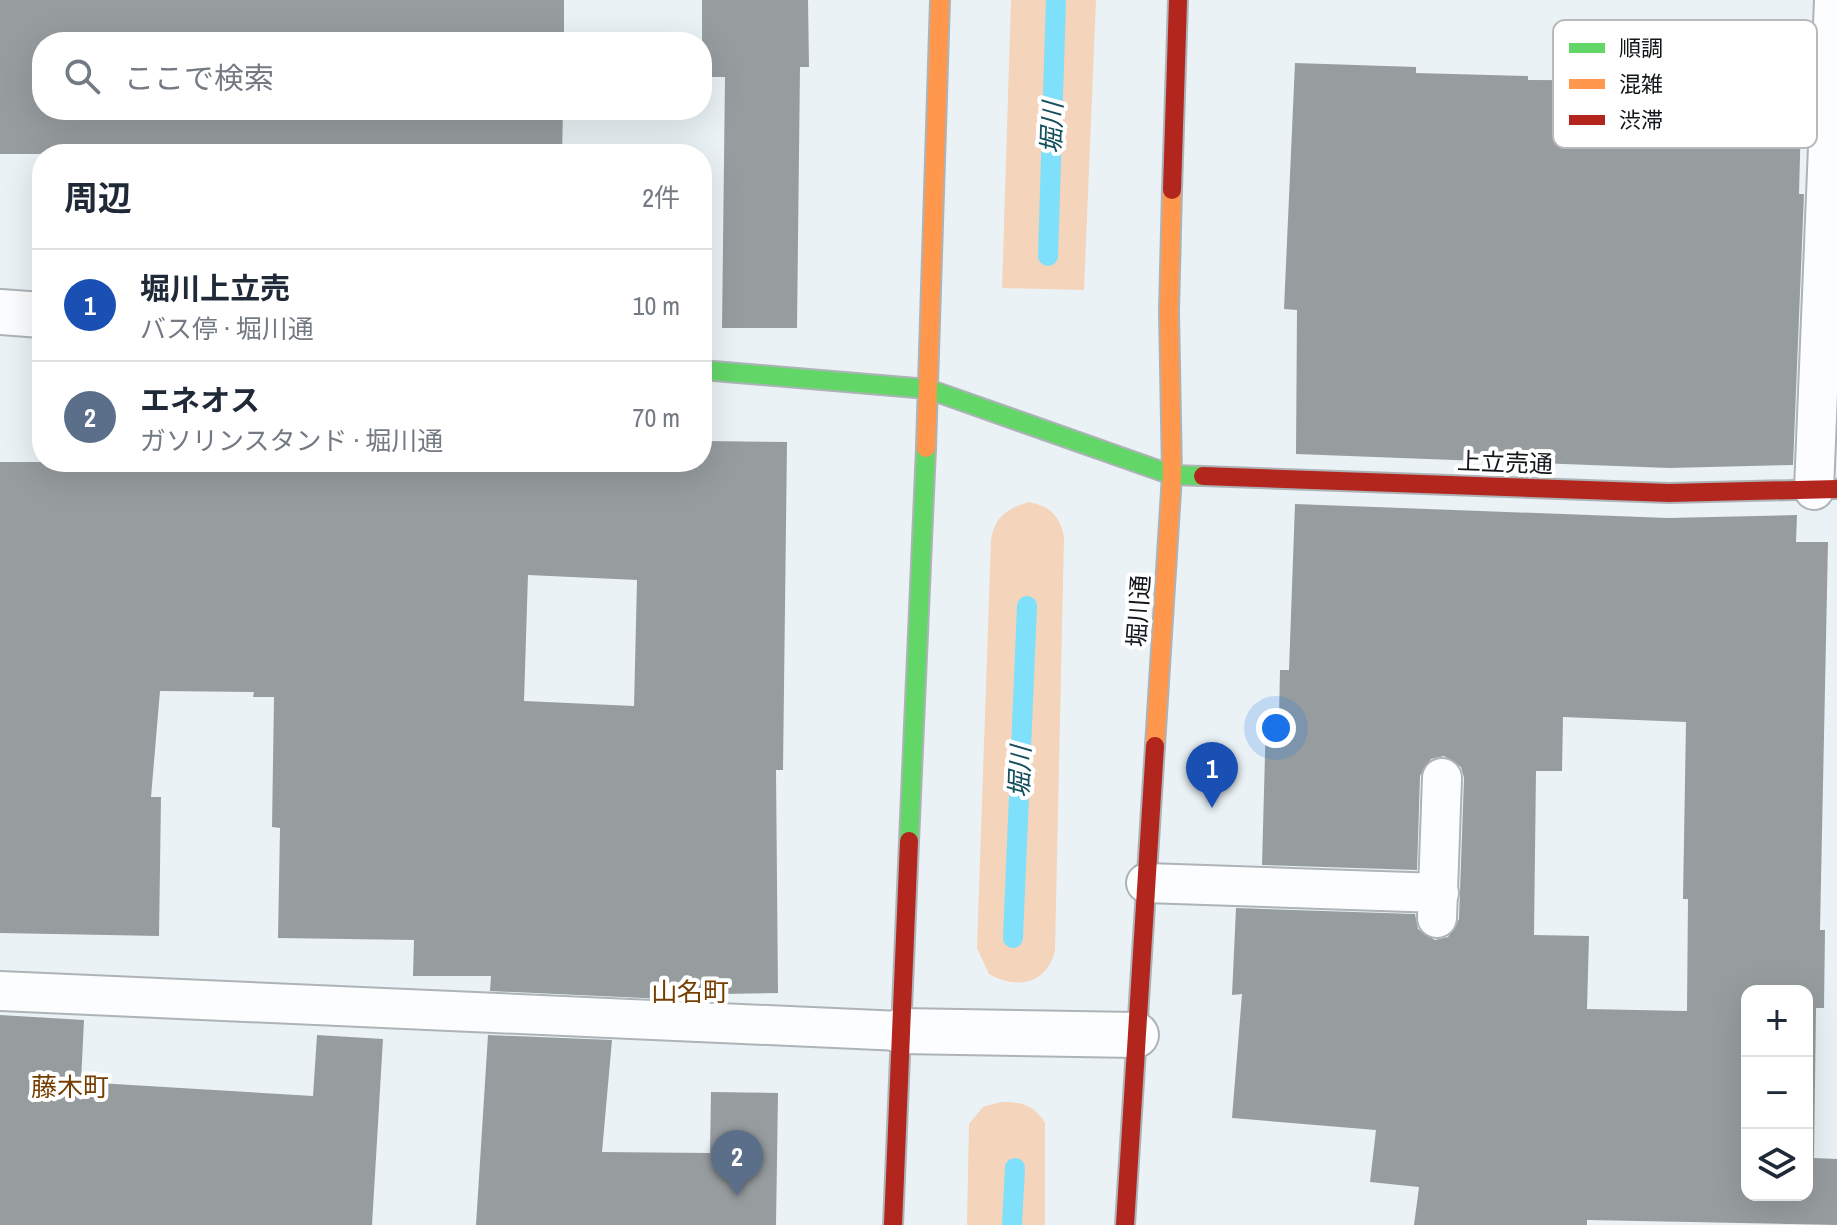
<!DOCTYPE html>
<html lang="ja">
<meta charset="utf-8">
<style>
:root{--surface:#fff;--page:#f2f2f3;--text:#1f2937;--muted:#747a83;--line:#e0e1e3;--accent:#b45309}
body{margin:0;font-family:"Archivo Narrow","Noto Sans JP",sans-serif;background:var(--page);color:var(--text)}
.controls{position:absolute;right:24px;bottom:24px;display:grid;overflow:hidden;border-radius:16px;box-shadow:0 8px 32px #0002}
.controls button{width:72px;height:72px;display:grid;place-items:center;padding:0;border:0;border-bottom:2px solid var(--line);background:var(--surface);color:var(--text);font:40px sans-serif}
.you{position:absolute;left:1276px;top:728px;width:28px;height:28px;margin:-20px;border:6px solid #fff;border-radius:50%;background:#1a73e8;box-shadow:0 0 0 12px #1a73e833}
.badge{display:grid;place-items:center;width:52px;height:52px;border-radius:50%;background:var(--accent);color:#fff;font-size:26px;font-weight:700}
.pin{position:absolute;translate:-50% -66px;filter:drop-shadow(0 2px 4px #0008)}
.pin::after{content:'';position:absolute;top:42px;width:28px;height:24px;background:inherit;clip-path:polygon(0 0,100% 0,50% 100%)}
.list{margin:0;padding:0;list-style:none}
h2{display:flex;justify-content:space-between;align-items:center;height:104px;margin:0;padding:0 32px;font-size:34px}
h2 small{font-size:26px;font-weight:400;color:var(--muted)}
.list li{display:grid;grid-template-columns:52px 1fr auto;gap:24px;align-items:center;box-sizing:border-box;height:112px;padding:0 32px;border-top:2px solid var(--line)}
.list b{display:block;font-size:30px;white-space:nowrap}
.list p{margin:0;font-size:26px;white-space:nowrap;color:var(--muted)}
.list em{font-size:26px;font-style:normal;color:var(--muted)}
.icon{flex:none;width:44px;height:44px;fill:none;stroke:currentColor;stroke-width:2;stroke-linecap:round;stroke-linejoin:round}
.map{position:relative;flex:none;width:1837px;height:1225px;overflow:hidden}
.search{position:absolute;background:var(--surface);box-shadow:0 8px 32px #0002;left:32px;top:32px;width:680px;height:88px;display:flex;align-items:center;gap:20px;box-sizing:border-box;padding:0 28px;border-radius:32px;color:var(--muted);font-size:30px}
.panel{position:absolute;background:var(--surface);box-shadow:0 8px 32px #0002;left:32px;top:144px;width:680px;height:328px;border-radius:32px}
.map>svg:first-child{display:block}
.green{fill:#f4d4ba}
.lines{fill:none;stroke-linecap:round;stroke-linejoin:round}
.stream{stroke:#7ee0fa;stroke-width:20}
.building{fill:#979d9f;fill-rule:evenodd}
.lane-casing{stroke:#adb3b6;stroke-width:42}
.street-casing{stroke:#adb3b6;stroke-width:48}
.fast-casing{stroke:#adb3b6;stroke-width:22}
.slow-casing{stroke:#adb3b6;stroke-width:22}
.jam-casing{stroke:#adb3b6;stroke-width:22}
.lane{stroke:#fcfdfe;stroke-width:38}
.street{stroke:#fcfdfe;stroke-width:44}
.fast{stroke:#63d668;stroke-width:18}
.slow{stroke:#ff974d;stroke-width:18}
.jam{stroke:#b3261e;stroke-width:18}
.labels{text-anchor:middle;stroke-width:8;stroke-linejoin:round;paint-order:stroke}
.street-label{font-size:24px;fill:#121719;stroke:#fff}
.water-label{font-size:26px;font-style:italic;fill:#154e5d;stroke:#fff}
.neighbourhood-label{font-size:26px;fill:#753e03;stroke:#fff}
.key{fill:#fff;stroke:#b8b9ba;stroke-width:2}
.key-label{font-size:22px;fill:#121719}
</style>
<div class="map">
<svg width="1837" height="1225" viewBox="0 0 1837 1225">
<rect width="100%" height="100%" fill="#eaf2f5"/>
<!-- green -->
<g class="green">
<polygon points="1011,0 1096,0 1084,290 1002,288"/>
<path d="M1029,502C1050,506 1060,516 1064,537L1055,950C1047,984 1018,990 989,974L977,948L991,540C994,517 1008,508 1029,502Z"/>
<path d="M1001,1102C1022,1102 1034,1105 1045,1123V1225H967L969,1124L983,1107Z"/>
</g>
<g class="lines">
<!-- stream -->
<g class="stream">
<polyline points="1048,256 1056,0"/>
<polyline points="1013,938 1027,606"/>
<polyline points="1012,1225 1015,1168"/>
</g>
</g>
<!-- building -->
<g class="building">
<polygon points="0,0 564,0 564,42 42,42 42,110 563,110 562,154 0,154"/>
<polygon points="702,0 808,0 809,67 800,67 797,328 722,328 725,77 702,77"/>
<polygon points="1295,63 1416,67 1416,73 1528,76 1528,80 1802,81 1799,194 1804,194 1793,465 1669,468 1296,454 1297,310 1284,309"/>
<path d="M703,441L787,442L783,770H776L778,993L665,995V999L490,991L491,976H413L414,940L278,938L280,828L272,827L274,697H253L254,692L160,691L151,797H161L159,936L0,933V462H703ZM528,575L637,580L634,706L524,701Z"/>
<path d="M1295,504L1668,518L1797,515L1796,542H1828L1820,930H1825L1824,1008H1816L1814,1158L1837,1159V1225L1587,1220V1225H1414L1419,1187L1370,1182L1376,1130L1232,1118L1242,994L1232,995L1236,908L1415,914L1418,929L1435,940L1448,937L1459,919L1464,778L1461,767L1444,756L1431,759L1420,776L1417,870L1262,865L1266,718H1279L1280,670H1289ZM1563,717L1686,722L1683,899H1688L1687,1011L1587,1009L1589,936L1534,935L1536,771H1562ZM1747,991H1807V1195H1747Z"/>
<polygon points="0,1015 84,1020 81,1082 313,1096 317,1035 383,1039 372,1225 0,1225"/>
<polygon points="488,1035 612,1040 602,1152 710,1153 711,1092 778,1093 776,1225 476,1225"/>
</g>
<g class="lines">
<!-- lane casing -->
<g class="lane-casing">
<g id="lane">
<polyline points="1814,490 1834,0"/>
<polyline points="1146,883 1439,893"/>
<polyline points="1437,918 1442,778"/>
<polyline points="0,991 901,1031"/>
</g>
</g>
<!-- street casing -->
<g class="street-casing">
<g id="street">
<polyline points="0,312 42,315"/>
<polyline points="901,1031 1136,1035"/>
</g>
</g>
<!-- fast casing -->
<g class="fast-casing">
<g id="fast">
<polyline points="702,370 928,389 1172,475 1203,476"/>
<polyline points="909,841 926,448"/>
</g>
</g>
<!-- slow casing -->
<g class="slow-casing">
<g id="slow">
<polyline points="926,448 940,0"/>
<polyline points="1155,746 1172,475 1169,311 1172,190"/>
</g>
</g>
<!-- jam casing -->
<g class="jam-casing">
<g id="jam">
<polyline points="1172,190 1178,0"/>
<polyline points="1203,476 1669,493 1837,489"/>
<polyline points="893,1225 909,841"/>
<polyline points="1125,1225 1155,746"/>
</g>
</g>
<!-- lane -->
<use href="#lane" class="lane"/>
<!-- street -->
<use href="#street" class="street"/>
<!-- fast -->
<use href="#fast" class="fast"/>
<!-- slow -->
<use href="#slow" class="slow"/>
<!-- jam -->
<use href="#jam" class="jam"/>
</g>
<g class="labels">
<!-- street labels -->
<g class="street-label">
<text transform="translate(1505 463) rotate(2)" y="8">上立売通</text>
<text transform="translate(1139 611) rotate(-86)" y="8">堀川通</text>
</g>
<!-- water labels -->
<g class="water-label">
<text transform="translate(1052 128) rotate(-88)" y="9">堀川</text>
<text transform="translate(1020 772) rotate(-88)" y="9">堀川</text>
</g>
<!-- neighbourhood labels -->
<g class="neighbourhood-label">
<text x="690" y="1001">山名町</text>
<text x="70" y="1096">藤木町</text>
</g>
</g>
<!-- legend -->
<rect x="1553" y="20" width="264" height="128" rx="12" class="key"/>
<rect x="1569" y="43" width="36" height="10" fill="#63d668"/>
<rect x="1569" y="79" width="36" height="10" fill="#ff974d"/>
<rect x="1569" y="115" width="36" height="10" fill="#b3261e"/>
<g class="key-label">
<text x="1619" y="56">順調</text>
<text x="1619" y="92">混雑</text>
<text x="1619" y="128">渋滞</text>
</g>
</svg>
<div class="controls">
<button>+</button>
<button>−</button>
<button><svg class="icon" aria-label="layers" viewBox="0 0 24 24"><path d="M12 4l9 5-9 5-9-5zM3 14l9 5 9-5"/></svg></button>
</div>
<div class="you"></div>
<div class="pin badge" style="left:1212px;top:808px;background:#1a4fb4">1</div>
<div class="pin badge" style="left:737px;top:1196px;background:#5c6f8a">2</div>
<div class="search"><svg class="icon" aria-label="search" viewBox="0 0 24 24"><circle cx="10" cy="10" r="6"/><path d="M15 15l6 6"/></svg>ここで検索</div>
<section class="panel">
<h2>周辺<small>2件</small></h2>
<ul class="list">
<li><span class="badge" style="background:#1a4fb4">1</span><div><b>堀川上立売</b><p>バス停 · 堀川通</p></div><em>10 m</em></li>
<li><span class="badge" style="background:#5c6f8a">2</span><div><b>エネオス</b><p>ガソリンスタンド · 堀川通</p></div><em>70 m</em></li>
</ul>
</section>
</div>
